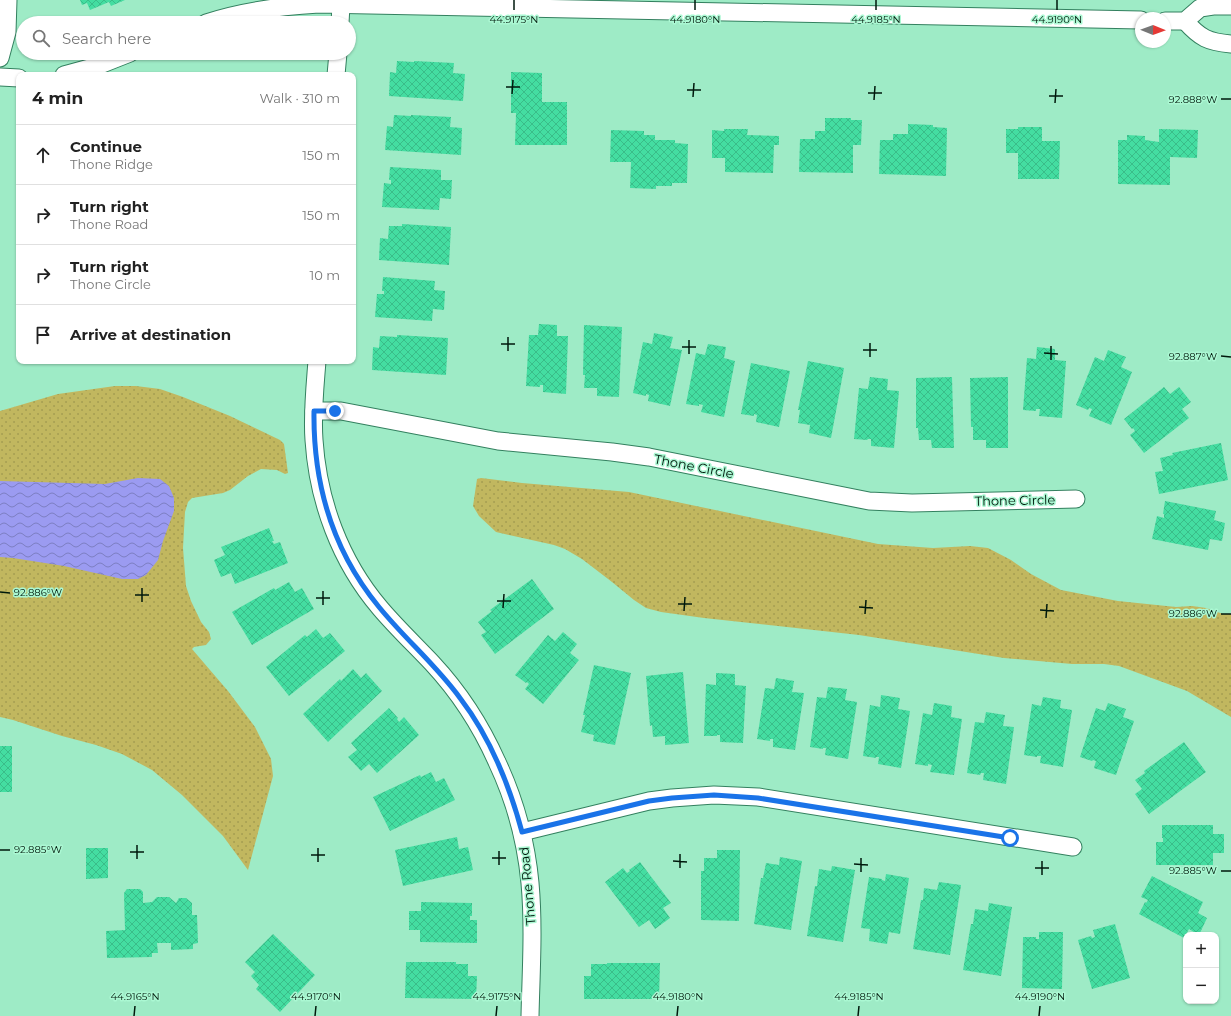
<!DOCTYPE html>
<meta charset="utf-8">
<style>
:root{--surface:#fff;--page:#f2f2f2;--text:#222;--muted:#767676;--line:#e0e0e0}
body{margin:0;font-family:Montserrat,sans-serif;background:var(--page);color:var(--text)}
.controls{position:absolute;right:12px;bottom:12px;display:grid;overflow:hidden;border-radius:8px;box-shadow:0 1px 3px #0004}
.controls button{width:36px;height:36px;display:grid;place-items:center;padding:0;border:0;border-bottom:1px solid var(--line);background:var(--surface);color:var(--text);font:20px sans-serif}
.compass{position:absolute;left:1135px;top:12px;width:36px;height:36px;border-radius:50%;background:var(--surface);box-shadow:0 1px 3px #0004;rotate:91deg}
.stop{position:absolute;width:12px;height:12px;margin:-9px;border:3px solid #1a73e8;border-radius:50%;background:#fff}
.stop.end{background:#1a73e8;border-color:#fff;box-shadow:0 1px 4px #0008}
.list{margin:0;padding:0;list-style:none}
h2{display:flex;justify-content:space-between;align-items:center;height:52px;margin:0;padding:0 16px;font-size:17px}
h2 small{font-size:13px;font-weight:400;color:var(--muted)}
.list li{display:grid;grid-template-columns:26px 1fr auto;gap:12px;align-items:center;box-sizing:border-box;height:60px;padding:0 16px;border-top:1px solid var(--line)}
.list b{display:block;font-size:15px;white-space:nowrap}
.list p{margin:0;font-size:13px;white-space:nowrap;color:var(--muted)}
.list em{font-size:13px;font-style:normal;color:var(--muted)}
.icon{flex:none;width:22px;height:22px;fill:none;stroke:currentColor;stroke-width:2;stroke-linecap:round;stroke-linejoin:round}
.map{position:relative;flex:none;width:1231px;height:1016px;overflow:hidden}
.search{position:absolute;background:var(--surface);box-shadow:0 1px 3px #0004;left:16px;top:16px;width:340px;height:44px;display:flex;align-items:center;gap:10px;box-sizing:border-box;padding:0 14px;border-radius:22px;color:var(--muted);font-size:15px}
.panel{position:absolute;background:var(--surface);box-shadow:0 1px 3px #0004;left:16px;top:72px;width:340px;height:292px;border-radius:8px}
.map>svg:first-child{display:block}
.grass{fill:url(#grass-dots)}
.water{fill:url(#water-waves)}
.building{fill:url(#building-cross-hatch)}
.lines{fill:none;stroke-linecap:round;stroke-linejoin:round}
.street-casing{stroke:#33805f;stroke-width:19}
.street{stroke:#fff;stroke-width:17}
.route{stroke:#1a73e8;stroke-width:5}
.ticks{fill:none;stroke:#00190c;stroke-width:1.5}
.labels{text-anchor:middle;stroke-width:3;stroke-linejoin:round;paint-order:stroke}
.street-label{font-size:13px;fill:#00190c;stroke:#abf8d3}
.ticks-label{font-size:10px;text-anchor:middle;fill:#00190c;stroke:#abf8d3;stroke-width:3;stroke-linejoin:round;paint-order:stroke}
</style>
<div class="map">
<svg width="1231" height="1016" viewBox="0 0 1231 1016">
<defs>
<pattern id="grass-dots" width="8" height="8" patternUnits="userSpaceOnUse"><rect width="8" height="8" fill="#c1b75f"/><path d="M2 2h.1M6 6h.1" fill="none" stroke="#a49d51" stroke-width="1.8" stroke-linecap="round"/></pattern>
<pattern id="water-waves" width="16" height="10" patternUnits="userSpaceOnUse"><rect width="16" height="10" fill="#9b9bf1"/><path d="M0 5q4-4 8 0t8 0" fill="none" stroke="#7c7ec2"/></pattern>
<pattern id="building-cross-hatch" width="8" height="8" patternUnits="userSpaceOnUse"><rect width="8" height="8" fill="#44dda1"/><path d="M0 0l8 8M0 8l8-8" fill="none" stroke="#3abd89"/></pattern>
</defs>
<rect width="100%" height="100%" fill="#9eebc6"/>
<!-- grass -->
<g class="grass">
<polygon points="115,386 136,386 160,389 183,397 230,416 280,440 284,444 288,473 285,474 277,470 261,469 248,476 230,490 223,493 192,498 188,502 185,512 183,548 186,586 191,601 201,622 209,632 211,639 206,645 194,647 192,649 228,691 255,727 271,759 273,776 248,870 223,836 182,795 152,770 122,754 96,745 62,736 13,720 0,717 0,411 58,394"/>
<polygon points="481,478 522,483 629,492 878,544 933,548 970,546 988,548 1011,560 1031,574 1061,590 1118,601 1176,607 1192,606 1206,608 1223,614 1231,614 1231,717 1187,691 1119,666 1104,664 1072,664 1004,658 859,635 704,618 661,612 646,608 634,600 612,582 582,559 565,549 554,545 496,532 479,516 473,506 477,479"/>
</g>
<!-- water -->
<polygon class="water" points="138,478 160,479 169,486 174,498 174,511 163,541 158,560 146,575 138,579 122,579 64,566 13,558 0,557 0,481 105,484"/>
<!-- building -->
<g class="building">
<polygon points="80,0 125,0 111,6 109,2 90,10 87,3 82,5"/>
<polygon points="397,61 414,62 414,61 454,63 453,73 465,74 463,101 389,96 390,72 396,73"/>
<polygon points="511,72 542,73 542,102 567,102 567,145 515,145 516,113 511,113"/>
<polygon points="394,115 411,116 411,115 451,117 450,127 462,128 461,155 385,150 387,126 393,127"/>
<polygon points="825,118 851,118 851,120 862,120 861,145 853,145 853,173 799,172 800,139 815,139 815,131 825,131"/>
<polygon points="908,124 933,125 933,127 947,128 946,176 879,174 880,140 893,140 893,134 908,134"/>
<polygon points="1018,127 1042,127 1042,141 1060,141 1059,179 1018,179 1018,153 1006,153 1006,129 1018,129"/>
<polygon points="724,129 748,129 747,135 779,136 779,145 774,145 773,173 725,172 725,158 712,158 712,130 724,131"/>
<polygon points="1159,129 1198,130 1197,158 1170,157 1170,185 1118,184 1118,140 1127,140 1127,135 1145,136 1145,140 1159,142"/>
<polygon points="611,130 644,131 644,135 655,135 655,140 675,140 675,143 688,144 687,183 672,183 672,186 656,186 656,189 630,188 631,162 610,162"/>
<polygon points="390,167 441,170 441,180 452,180 451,199 440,198 439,210 382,207 384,183 391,184 391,180 389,180"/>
<polygon points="402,224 451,227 449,265 379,260 380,238 388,239 389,226 402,226"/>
<polygon points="383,277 435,281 434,290 445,291 444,310 433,309 432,321 375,317 377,294 384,294 384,291 382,291"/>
<polygon points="539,324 557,325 557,336 568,336 566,394 543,392 543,385 540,385 540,387 526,386 529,335 538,335"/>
<polygon points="584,325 622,327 619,397 597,396 597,388 584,388 585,375 583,375"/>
<polygon points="654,333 673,337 670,348 682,350 670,406 648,401 649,395 646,394 646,396 633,393 643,342 652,344"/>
<polygon points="397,335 448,338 446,375 372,370 373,347 379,348 380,336 397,337"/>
<polygon points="708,344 726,347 724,358 735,361 724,417 701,412 703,405 699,404 699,406 686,404 696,353 705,355"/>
<polygon points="1037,347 1055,349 1055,360 1066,361 1062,418 1039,416 1040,409 1036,409 1036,411 1023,410 1027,358 1036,359"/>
<polygon points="1108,350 1126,357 1121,367 1132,372 1111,425 1089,416 1092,409 1089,408 1088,410 1076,405 1095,357 1104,361"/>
<polygon points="808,361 844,368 831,438 809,433 810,425 798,423 800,410 798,410"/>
<polygon points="751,363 790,371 779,427 756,422 757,415 754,414 754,416 741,414"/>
<polygon points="870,377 888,379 887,390 899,391 894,448 871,446 871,439 868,439 867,440 854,439 859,388 868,389"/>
<polygon points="952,377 954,448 932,448 931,440 919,440 918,428 916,428 916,378"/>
<polygon points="1008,377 1008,448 986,448 986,440 973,440 973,427 971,427 970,378"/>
<polygon points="1164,387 1170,394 1179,387 1191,402 1182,409 1189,418 1144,453 1130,435 1135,431 1133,428 1132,429 1124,419"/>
<polygon points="1221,443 1228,480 1159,494 1155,472 1163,471 1160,458 1173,455 1172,453"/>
<polygon points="1165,501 1216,511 1214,520 1225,523 1222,541 1210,539 1208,550 1152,539 1157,516 1164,518 1164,514 1163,514"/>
<polygon points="269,528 274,541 272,541 274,544 280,542 288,563 235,584 231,573 221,577 214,560 225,555 221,547"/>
<polygon points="532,579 554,609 495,654 481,635 486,632 478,622 492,611 490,610"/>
<polygon points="289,582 295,592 302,588 314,609 252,645 232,612 274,588 275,590"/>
<polygon points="316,629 323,638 330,633 345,651 289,696 266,667 305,635 307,637"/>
<polygon points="563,632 577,644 570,653 579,660 543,704 525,689 529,684 527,682 526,683 515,675 548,635 555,641"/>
<polygon points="594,665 631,673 615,745 593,741 594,735 581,732 585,715 583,715"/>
<polygon points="353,669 361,678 366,673 382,691 328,742 303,714 340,679 341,681"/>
<polygon points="683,672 689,743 665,745 665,736 653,737 652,725 650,726 646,676"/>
<polygon points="716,673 735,674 735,685 746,686 743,743 720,742 720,735 717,735 717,736 704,736 706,684 716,685"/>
<polygon points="776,678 794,681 792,692 804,693 795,750 773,747 773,739 770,739 770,741 757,739 765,688 774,689"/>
<polygon points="828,687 847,689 845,700 857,702 848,759 825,755 826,748 823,748 823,749 810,747 817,697 826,698"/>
<polygon points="881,695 900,698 898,709 910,711 901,768 878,764 879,757 876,757 876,758 863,756 870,705 880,707"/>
<polygon points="1043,697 1061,700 1060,708 1072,710 1063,767 1040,763 1041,756 1037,756 1037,757 1024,755 1032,704 1041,706"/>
<polygon points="934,703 952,706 951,717 962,719 954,775 930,772 932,765 928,764 928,766 915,764 923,713 932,715"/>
<polygon points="1108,703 1126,709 1123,717 1134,721 1116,775 1094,768 1096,761 1093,760 1092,761 1080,757 1096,708 1105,711"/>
<polygon points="389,708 398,718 397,719 399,722 404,717 419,735 377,773 369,764 361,771 348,757 357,750 351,743"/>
<polygon points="986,712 1005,715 1003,726 1014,727 1006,784 983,780 984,773 981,773 980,775 967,773 975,722 984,723"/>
<polygon points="1184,742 1206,772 1149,814 1135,794 1142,789 1135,780 1145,773 1144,771"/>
<rect x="0" y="746" width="12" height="46"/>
<polygon points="431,772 436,782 444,778 455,800 390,831 373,797 420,775 421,777"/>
<polygon points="1162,825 1213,825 1213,834 1224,834 1224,853 1213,853 1213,865 1156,865 1156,842 1163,842 1163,838 1162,838"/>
<polygon points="457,837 459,849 468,847 473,870 403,886 395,850"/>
<polygon points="86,848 108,848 108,878 86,879"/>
<polygon points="717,850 740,850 739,921 701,920 701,871 704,871 704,858 717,858"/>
<polygon points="780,857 802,861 791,930 754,924 761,878 763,878 766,863 779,865"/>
<polygon points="640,862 671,903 663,908 670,918 655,929 649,920 639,927 605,882 623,868 627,873 630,871 629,870"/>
<polygon points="832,866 855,870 843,942 807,936 815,886 817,886 819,869 831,871"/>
<polygon points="886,874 909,878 900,934 889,932 887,944 869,941 870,929 861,928 869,877 882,879 882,880 885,881"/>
<polygon points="1152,876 1203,902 1198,913 1207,918 1199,935 1189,929 1184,938 1139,914 1145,902 1146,903 1148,900 1141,897"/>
<polygon points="939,882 961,885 950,955 913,949 921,900 923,900 924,888 937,890"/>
<polygon points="127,889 140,889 143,892 143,903 152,902 157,897 169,897 176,903 179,898 186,898 192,903 192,915 197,915 198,943 193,944 193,949 171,950 171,943 157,943 158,953 152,953 152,957 107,958 106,931 125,930 124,893"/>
<polygon points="421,902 472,903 472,916 470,916 470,920 477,920 477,943 420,942 420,930 409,930 409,911 421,911"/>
<polygon points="989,903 1012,907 1001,976 963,970 971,924 973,924 975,909 988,911"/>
<polygon points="1115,924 1130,978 1092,989 1078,940 1091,936 1092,938 1095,937 1093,930"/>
<polygon points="1039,932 1063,932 1062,989 1022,988 1023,937 1036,937 1036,939 1039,939"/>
<polygon points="273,934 315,975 280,1012 256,989 259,985 251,976 255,972 245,962"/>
<polygon points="406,962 456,962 456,964 468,964 468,976 477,976 476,999 405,998"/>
<polygon points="607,963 660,963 659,999 584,999 584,976 591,976 591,964 607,964"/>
</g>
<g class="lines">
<!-- street casing -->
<g class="street-casing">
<g id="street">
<polyline points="1165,21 1185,21 1200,8 1213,6 1231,6"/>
<path d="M1185,21C1200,38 1208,42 1231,44"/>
<path d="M206,23C243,11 280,6 319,4L1141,20"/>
<polyline points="340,23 341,5"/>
<polyline points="0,58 7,32 8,0"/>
<polyline points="64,75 97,66 130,53"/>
<polyline points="336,75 338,53"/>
<polyline points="0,77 19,78"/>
<path d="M317,361C315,387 312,414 314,440C318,501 340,561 380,608C396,627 415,645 432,663C459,692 481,726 497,762C515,800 526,841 530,883C534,927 531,972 530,1016"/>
<polyline points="314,411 341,411 498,441 612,452 649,457 869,501 912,503 1076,499"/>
<polyline points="522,832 649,801 672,798 714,795 758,797 1073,847"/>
</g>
</g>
<!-- street -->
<use href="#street" class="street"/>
</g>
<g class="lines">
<!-- route -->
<path class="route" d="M335,411H314C313,484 332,550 379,607C405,639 436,665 460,698C490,737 509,784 522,832L649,801L672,798L714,795L758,798L1010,838"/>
</g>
<!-- ticks -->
<path class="ticks" d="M514,10V0M695,10V0M876,10V0M1057,10V0M506,87H520M687,90H701M868,93H882M512,94L513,80M1049,96H1063M693,97L694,83M1221,99H1231M874,100L875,86M1055,103L1056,89M501,344H515M682,347H696M863,350H877M508,351V337M1044,353L1058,354M689,354V340M1221,356L1231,357M870,357V343M1051,360V346M0,592L10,593M135,595H149M316,598H330M497,601H511M142,602V588M678,604H692M323,605V591M859,607L873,608M503,608L504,594M1040,610L1054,611M684,611L685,597M865,614L866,600M1221,614H1231M1046,618L1047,604M0,850H10M130,852H144M311,855H325M492,858H506M137,859V845M673,861L687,862M318,862V848M854,864L868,865M499,865V851M680,868V854M1035,868H1049M1221,871H1231M861,872V858M1042,875V861M134,1016L135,1006M315,1016L316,1006M496,1016L497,1006M677,1016L678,1006M858,1016L859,1006M1039,1016L1040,1006"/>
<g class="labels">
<!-- street labels -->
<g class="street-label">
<text transform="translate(694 466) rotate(11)" y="5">Thone Circle</text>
<text transform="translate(1015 500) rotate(-1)" y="5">Thone Circle</text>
<text transform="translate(527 886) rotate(-95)" y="5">Thone Road</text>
</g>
</g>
<g class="ticks-label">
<text x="514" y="23">44.9175°N</text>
<text x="695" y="23">44.9180°N</text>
<text x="876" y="23">44.9185°N</text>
<text x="1057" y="23">44.9190°N</text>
<text x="1193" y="103">92.888°W</text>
<text x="1193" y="360">92.887°W</text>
<text x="38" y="596">92.886°W</text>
<text x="1193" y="617">92.886°W</text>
<text x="38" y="853">92.885°W</text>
<text x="1193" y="874">92.885°W</text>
<text x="135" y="1000">44.9165°N</text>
<text x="316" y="1000">44.9170°N</text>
<text x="497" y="1000">44.9175°N</text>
<text x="678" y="1000">44.9180°N</text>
<text x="859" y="1000">44.9185°N</text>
<text x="1040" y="1000">44.9190°N</text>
</g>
</svg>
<div class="controls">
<button>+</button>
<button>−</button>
</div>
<svg class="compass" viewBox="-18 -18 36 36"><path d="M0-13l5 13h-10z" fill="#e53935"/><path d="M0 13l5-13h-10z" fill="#767676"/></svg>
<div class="stop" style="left:1010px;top:838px"></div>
<div class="stop end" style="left:335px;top:411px"></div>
<div class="search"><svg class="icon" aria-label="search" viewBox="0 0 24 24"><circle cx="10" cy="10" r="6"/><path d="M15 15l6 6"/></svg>Search here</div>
<section class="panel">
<h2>4 min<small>Walk · 310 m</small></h2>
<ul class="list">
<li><svg class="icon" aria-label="ahead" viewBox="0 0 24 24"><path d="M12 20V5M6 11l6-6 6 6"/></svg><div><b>Continue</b><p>Thone Ridge</p></div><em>150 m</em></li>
<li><svg class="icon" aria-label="right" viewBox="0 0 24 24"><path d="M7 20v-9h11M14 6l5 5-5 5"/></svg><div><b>Turn right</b><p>Thone Road</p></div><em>150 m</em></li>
<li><svg class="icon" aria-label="right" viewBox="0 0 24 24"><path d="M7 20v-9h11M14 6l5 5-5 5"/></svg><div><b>Turn right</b><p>Thone Circle</p></div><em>10 m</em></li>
<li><svg class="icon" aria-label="arrive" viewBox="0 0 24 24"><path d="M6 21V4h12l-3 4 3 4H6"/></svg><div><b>Arrive at destination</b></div></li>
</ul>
</section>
</div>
